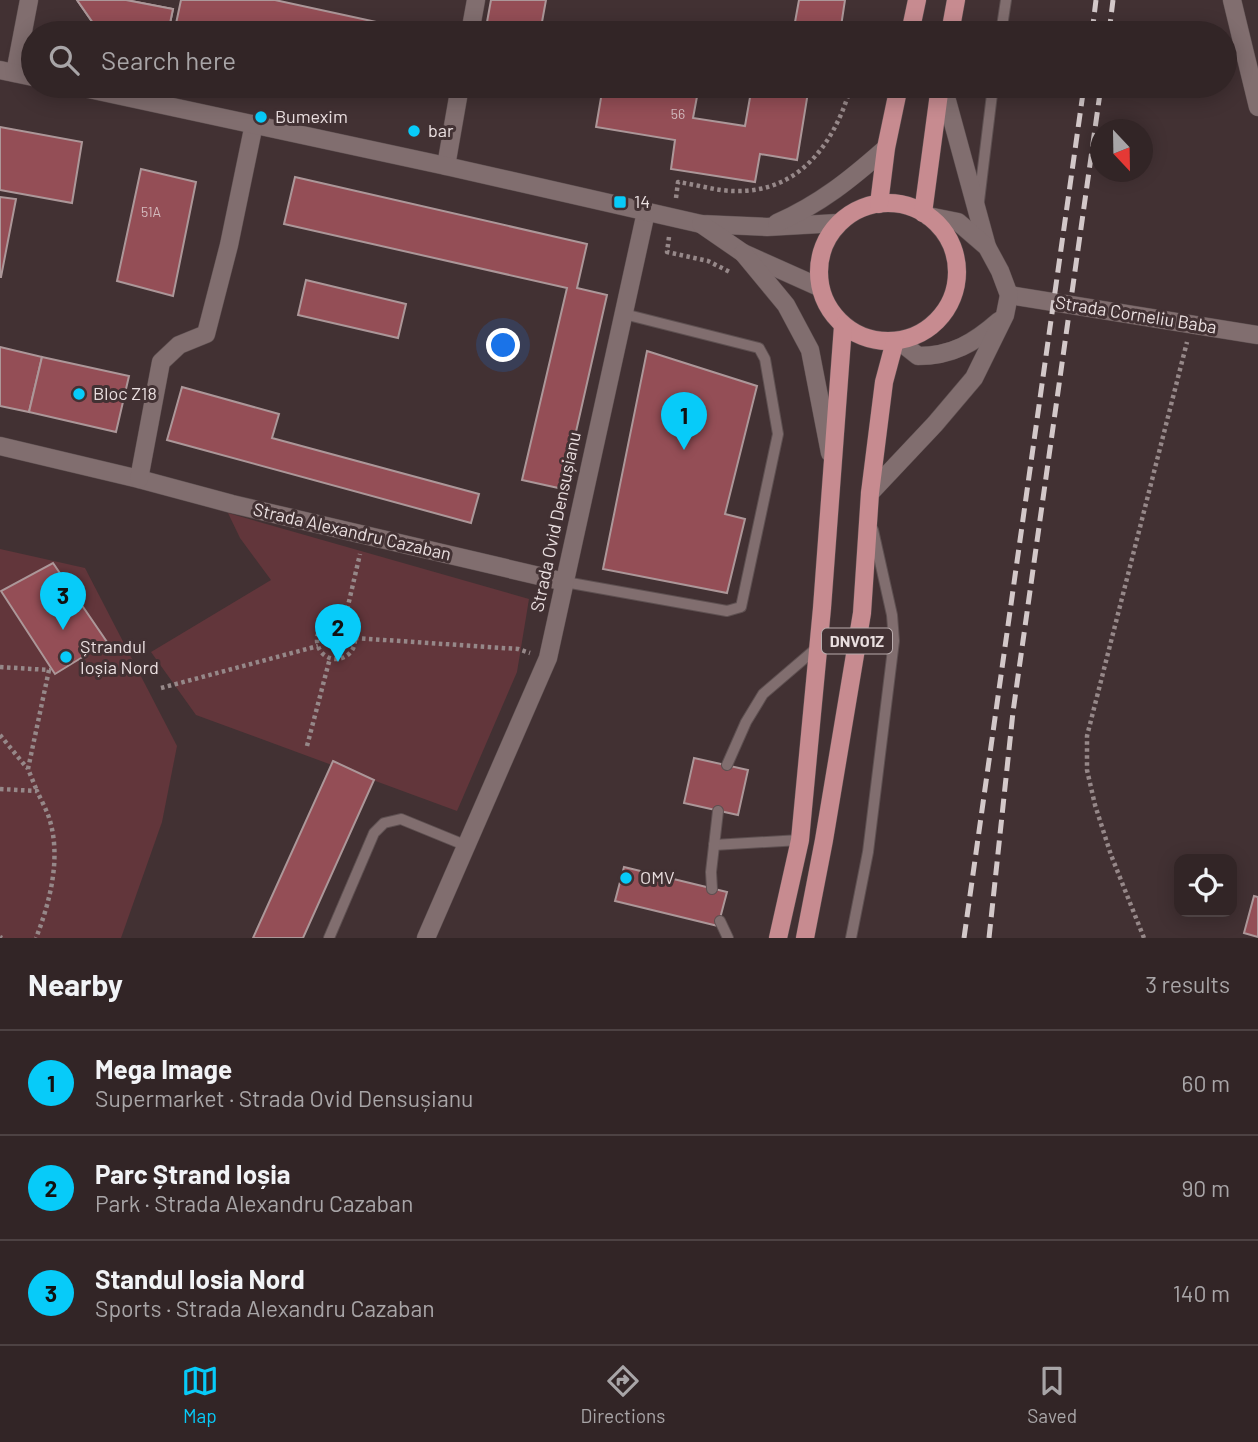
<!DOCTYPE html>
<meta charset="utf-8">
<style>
:root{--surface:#322526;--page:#3d3132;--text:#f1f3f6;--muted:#a8a5a7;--line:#4d4243;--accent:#07cbf9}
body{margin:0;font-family:Barlow,sans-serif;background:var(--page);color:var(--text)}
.controls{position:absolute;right:21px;bottom:21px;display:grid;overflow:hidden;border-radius:14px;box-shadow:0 4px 18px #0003}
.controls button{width:63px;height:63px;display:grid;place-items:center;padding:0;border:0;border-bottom:2px solid var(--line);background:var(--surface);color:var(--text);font:35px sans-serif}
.compass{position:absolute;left:1090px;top:119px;width:63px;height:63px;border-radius:50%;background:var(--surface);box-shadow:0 4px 18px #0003;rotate:158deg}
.you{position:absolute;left:504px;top:346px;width:24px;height:24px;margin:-18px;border:5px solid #fff;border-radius:50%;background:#1a73e8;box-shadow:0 0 0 10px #1a73e833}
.badge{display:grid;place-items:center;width:46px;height:46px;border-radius:50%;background:var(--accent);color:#111;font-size:23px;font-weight:700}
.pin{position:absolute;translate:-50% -58px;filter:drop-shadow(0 2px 4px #0008)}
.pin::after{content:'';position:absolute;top:37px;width:24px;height:21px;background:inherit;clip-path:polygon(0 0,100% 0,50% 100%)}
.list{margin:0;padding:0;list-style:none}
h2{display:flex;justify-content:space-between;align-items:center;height:91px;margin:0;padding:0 28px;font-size:30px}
h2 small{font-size:23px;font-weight:400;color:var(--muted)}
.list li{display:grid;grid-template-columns:46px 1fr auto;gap:21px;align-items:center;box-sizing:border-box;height:105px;padding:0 28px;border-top:2px solid var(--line)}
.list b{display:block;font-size:26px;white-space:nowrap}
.list p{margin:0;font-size:23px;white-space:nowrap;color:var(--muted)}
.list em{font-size:23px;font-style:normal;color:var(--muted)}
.icon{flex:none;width:38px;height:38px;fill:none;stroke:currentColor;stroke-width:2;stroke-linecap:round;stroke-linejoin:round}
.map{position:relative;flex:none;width:1258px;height:938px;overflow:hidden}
.search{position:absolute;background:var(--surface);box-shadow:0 4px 18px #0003;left:21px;right:21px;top:21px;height:77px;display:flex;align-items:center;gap:18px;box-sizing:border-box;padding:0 24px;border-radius:38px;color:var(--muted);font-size:26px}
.sheet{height:406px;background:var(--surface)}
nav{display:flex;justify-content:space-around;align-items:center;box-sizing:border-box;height:98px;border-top:2px solid var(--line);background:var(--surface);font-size:19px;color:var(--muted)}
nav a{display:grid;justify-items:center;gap:4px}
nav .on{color:var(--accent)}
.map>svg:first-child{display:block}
.green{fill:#62363b}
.building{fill:#944e56;stroke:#ac9799;stroke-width:2}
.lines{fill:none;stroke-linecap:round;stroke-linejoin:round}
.lane-casing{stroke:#5e5051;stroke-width:12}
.street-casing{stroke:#5e5051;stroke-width:19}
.secondary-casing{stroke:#5e5051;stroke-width:19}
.primary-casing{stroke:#5e5051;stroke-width:19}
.path{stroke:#968889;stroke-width:4.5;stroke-dasharray:3.5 3.5;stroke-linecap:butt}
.lane{stroke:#816e6f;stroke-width:10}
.street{stroke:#816e6f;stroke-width:18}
.secondary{stroke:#816e6f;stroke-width:18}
.primary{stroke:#c78b90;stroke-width:18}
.rail{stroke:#d3c8c9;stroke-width:5;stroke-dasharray:14 7;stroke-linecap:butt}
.poi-dot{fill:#07cbf9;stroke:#423133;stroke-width:2.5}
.labels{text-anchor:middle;stroke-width:6;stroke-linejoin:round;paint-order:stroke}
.number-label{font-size:14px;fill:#d4bbbe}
.shield{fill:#423133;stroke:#b8abac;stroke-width:2}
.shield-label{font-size:16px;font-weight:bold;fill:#eadfe0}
.poi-label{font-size:18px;fill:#eadfe0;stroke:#423133;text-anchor:start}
.street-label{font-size:18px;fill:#eadfe0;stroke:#423133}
</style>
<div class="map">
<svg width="1258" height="938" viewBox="0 0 1258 938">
<rect width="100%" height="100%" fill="#423133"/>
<!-- green -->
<g class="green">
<polygon points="228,513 529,599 517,672 457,811 196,715 151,652 271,580 240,538"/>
<polygon points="0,549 85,568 177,746 162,822 121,938 0,938"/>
</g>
<!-- building -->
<g class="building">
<polygon points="77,0 126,0 173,9 168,33 100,33"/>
<polygon points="77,0 126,0 173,9 168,33 100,33"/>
<polygon points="181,0 275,0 427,33 174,33"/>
<polygon points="491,0 546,0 540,33 485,33"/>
<polygon points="799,0 845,0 840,33 793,33"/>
<polygon points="398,86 435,86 433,93"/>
<polygon points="603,86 699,86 693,118 745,126 752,86 809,86 797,160 760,154 755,182 671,169 675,140 596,127"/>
<polygon points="0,127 82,142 72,203 0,190"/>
<polygon points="141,169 196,182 173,296 117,281"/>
<polygon points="295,177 587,244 577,288 607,295 563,489 522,480 567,288 284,224"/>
<polygon points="0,197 16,199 1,277 0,277"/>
<polygon points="306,280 406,304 398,338 298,315"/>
<polygon points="0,347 42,357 29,412 0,406"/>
<polygon points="647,351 757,386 725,514 745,519 727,593 603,569"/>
<polygon points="42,357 129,376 116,432 29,412"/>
<polygon points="182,387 279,414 272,438 479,494 471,523 167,440"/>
<polygon points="53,563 107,642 55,674 1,591"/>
<polygon points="694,758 748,770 738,815 684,803"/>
<polygon points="333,761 374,780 303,938 253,938"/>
<polygon points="624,867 727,892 718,926 615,901"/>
<polygon points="1254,896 1258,897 1258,937 1244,933"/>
</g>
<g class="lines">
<!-- lane casing -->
<g class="lane-casing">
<g id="lane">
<polyline points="1001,33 1006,0"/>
<polyline points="979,201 993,86"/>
<polyline points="565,582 727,611 741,607 778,434 765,359 759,348 624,314"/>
<polyline points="727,765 746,722 763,694 819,646"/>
<polyline points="714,845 800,840"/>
<polyline points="712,889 711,872 718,811"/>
<polyline points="720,921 728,938"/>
<polyline points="329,938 374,833 384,823 401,819 467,846"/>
<polyline points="851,938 868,852 894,641 892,615 873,530"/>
</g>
</g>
<!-- street casing -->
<g class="street-casing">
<g id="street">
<polyline points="1232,0 1258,107"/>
<polyline points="470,33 476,0"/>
<polyline points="15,73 29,0"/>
<polyline points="446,166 460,86"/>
<polyline points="0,446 139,479 232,504 565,582"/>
<polyline points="139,479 161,362 179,345 206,334 229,245 254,124"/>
<polyline points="426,938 548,658 646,212"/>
</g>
</g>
<!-- secondary casing -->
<g class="secondary-casing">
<g id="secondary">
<polyline points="0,70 33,77"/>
<polyline points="75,86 446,166 701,224 767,227 838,223"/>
<polyline points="943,86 987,247"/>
<path d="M777,223C820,204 851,179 886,148"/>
<polyline points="701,224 743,253 819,287"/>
<polyline points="743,253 786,305 810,350 830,453"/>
<polyline points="1009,295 1258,335"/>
<path d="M899,341L918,356C952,356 974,343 999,321"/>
<polyline points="870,493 935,424 974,378 1005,315 1009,295 1000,271 987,247 958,222 928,216"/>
</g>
</g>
<!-- primary casing -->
<g class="primary-casing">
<g id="primary">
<polyline points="910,33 917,0"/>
<polyline points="950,33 956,0"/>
<circle cx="888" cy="272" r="69"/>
<polyline points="879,204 886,148 899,86"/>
<polyline points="923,213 940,86"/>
<polyline points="778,938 800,840 822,608 843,326"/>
<polyline points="805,938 824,840 862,613 870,493 884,382 895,341"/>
</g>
</g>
<!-- path -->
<g class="path">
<path d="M676,198L678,182C692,184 707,188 721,190C794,199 833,149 851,86"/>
<polyline points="669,237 667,252 708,261 730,272"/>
<circle cx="336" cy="640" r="19"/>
<polyline points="344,623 360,554"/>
<polyline points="355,638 518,649 530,653"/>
<polyline points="0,667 49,670 28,769 37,791"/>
<polyline points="161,688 318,646"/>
<polyline points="0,735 27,768"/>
<polyline points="307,746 330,658"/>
<path d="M0,789L37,791C41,800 47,810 50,821C61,859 50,902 36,938"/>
<polyline points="0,937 2,938"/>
<polyline points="1144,938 1111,855 1095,805 1087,770 1087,736 1187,342"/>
</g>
<!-- lane -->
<use href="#lane" class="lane"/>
<!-- street -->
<use href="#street" class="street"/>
<!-- secondary -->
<use href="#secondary" class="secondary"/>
<!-- primary -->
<use href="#primary" class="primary"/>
<!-- rail -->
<g class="rail">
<polyline points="1092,33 1096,0"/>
<polyline points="1109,33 1113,0"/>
<polyline points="964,938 1084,86"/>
<polyline points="989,938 1013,712 1101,86"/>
</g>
</g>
<!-- markers -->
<g class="poi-dot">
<circle cx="261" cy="117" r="7"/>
<circle cx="414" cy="131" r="7"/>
<rect x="613" y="195" width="14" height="14" rx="3.5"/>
<circle cx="79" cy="394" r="7"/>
<circle cx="66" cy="657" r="7"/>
<circle cx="626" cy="878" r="7"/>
</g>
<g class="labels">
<!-- number labels -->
<g class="number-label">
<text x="678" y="119">56</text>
<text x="151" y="217">51A</text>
</g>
<!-- shield labels -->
<rect class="shield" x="822" y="628.5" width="70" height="25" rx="5"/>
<g class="shield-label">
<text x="857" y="647">DNVO1Z</text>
</g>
<!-- poi labels -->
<g class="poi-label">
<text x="275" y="123">Bumexim</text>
<text x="428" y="137">bar</text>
<text x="634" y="208">14</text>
<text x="93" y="400">Bloc Z18</text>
<text x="80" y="653">Ștrandul<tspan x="80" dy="21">Ioșia Nord</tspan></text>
<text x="640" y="884">OMV</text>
</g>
<!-- street labels -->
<g class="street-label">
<text transform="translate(1136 315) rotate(9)" y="6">Strada Corneliu Baba</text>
<text transform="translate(556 522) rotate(-78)" y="6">Strada Ovid Densușianu</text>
<text transform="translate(352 532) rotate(13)" y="6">Strada Alexandru Cazaban</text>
</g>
</g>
</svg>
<div class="controls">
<button><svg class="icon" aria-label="locate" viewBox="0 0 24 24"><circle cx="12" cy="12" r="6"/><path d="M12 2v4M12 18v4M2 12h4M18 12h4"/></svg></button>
</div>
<svg class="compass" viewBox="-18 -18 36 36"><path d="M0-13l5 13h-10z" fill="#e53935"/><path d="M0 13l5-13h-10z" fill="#a8a5a7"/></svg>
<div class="you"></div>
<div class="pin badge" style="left:684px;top:450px">1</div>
<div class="pin badge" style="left:338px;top:662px">2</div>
<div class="pin badge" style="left:63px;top:630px">3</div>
<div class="search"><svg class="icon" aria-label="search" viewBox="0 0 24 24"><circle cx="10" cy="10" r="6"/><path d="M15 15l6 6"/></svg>Search here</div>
</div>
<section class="sheet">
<h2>Nearby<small>3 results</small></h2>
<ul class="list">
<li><span class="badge">1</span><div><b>Mega Image</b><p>Supermarket · Strada Ovid Densușianu</p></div><em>60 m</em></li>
<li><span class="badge">2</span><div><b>Parc Ștrand Ioșia</b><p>Park · Strada Alexandru Cazaban</p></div><em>90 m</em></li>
<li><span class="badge">3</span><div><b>Standul Iosia Nord</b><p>Sports · Strada Alexandru Cazaban</p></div><em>140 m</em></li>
</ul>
</section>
<nav>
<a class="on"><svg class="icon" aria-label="map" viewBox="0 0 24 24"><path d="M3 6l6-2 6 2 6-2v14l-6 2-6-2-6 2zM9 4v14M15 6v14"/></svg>Map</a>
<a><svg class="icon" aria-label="directions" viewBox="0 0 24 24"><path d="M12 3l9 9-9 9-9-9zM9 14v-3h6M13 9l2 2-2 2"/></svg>Directions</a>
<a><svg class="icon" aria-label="saved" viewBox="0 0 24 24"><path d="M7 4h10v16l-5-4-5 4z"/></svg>Saved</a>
</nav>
